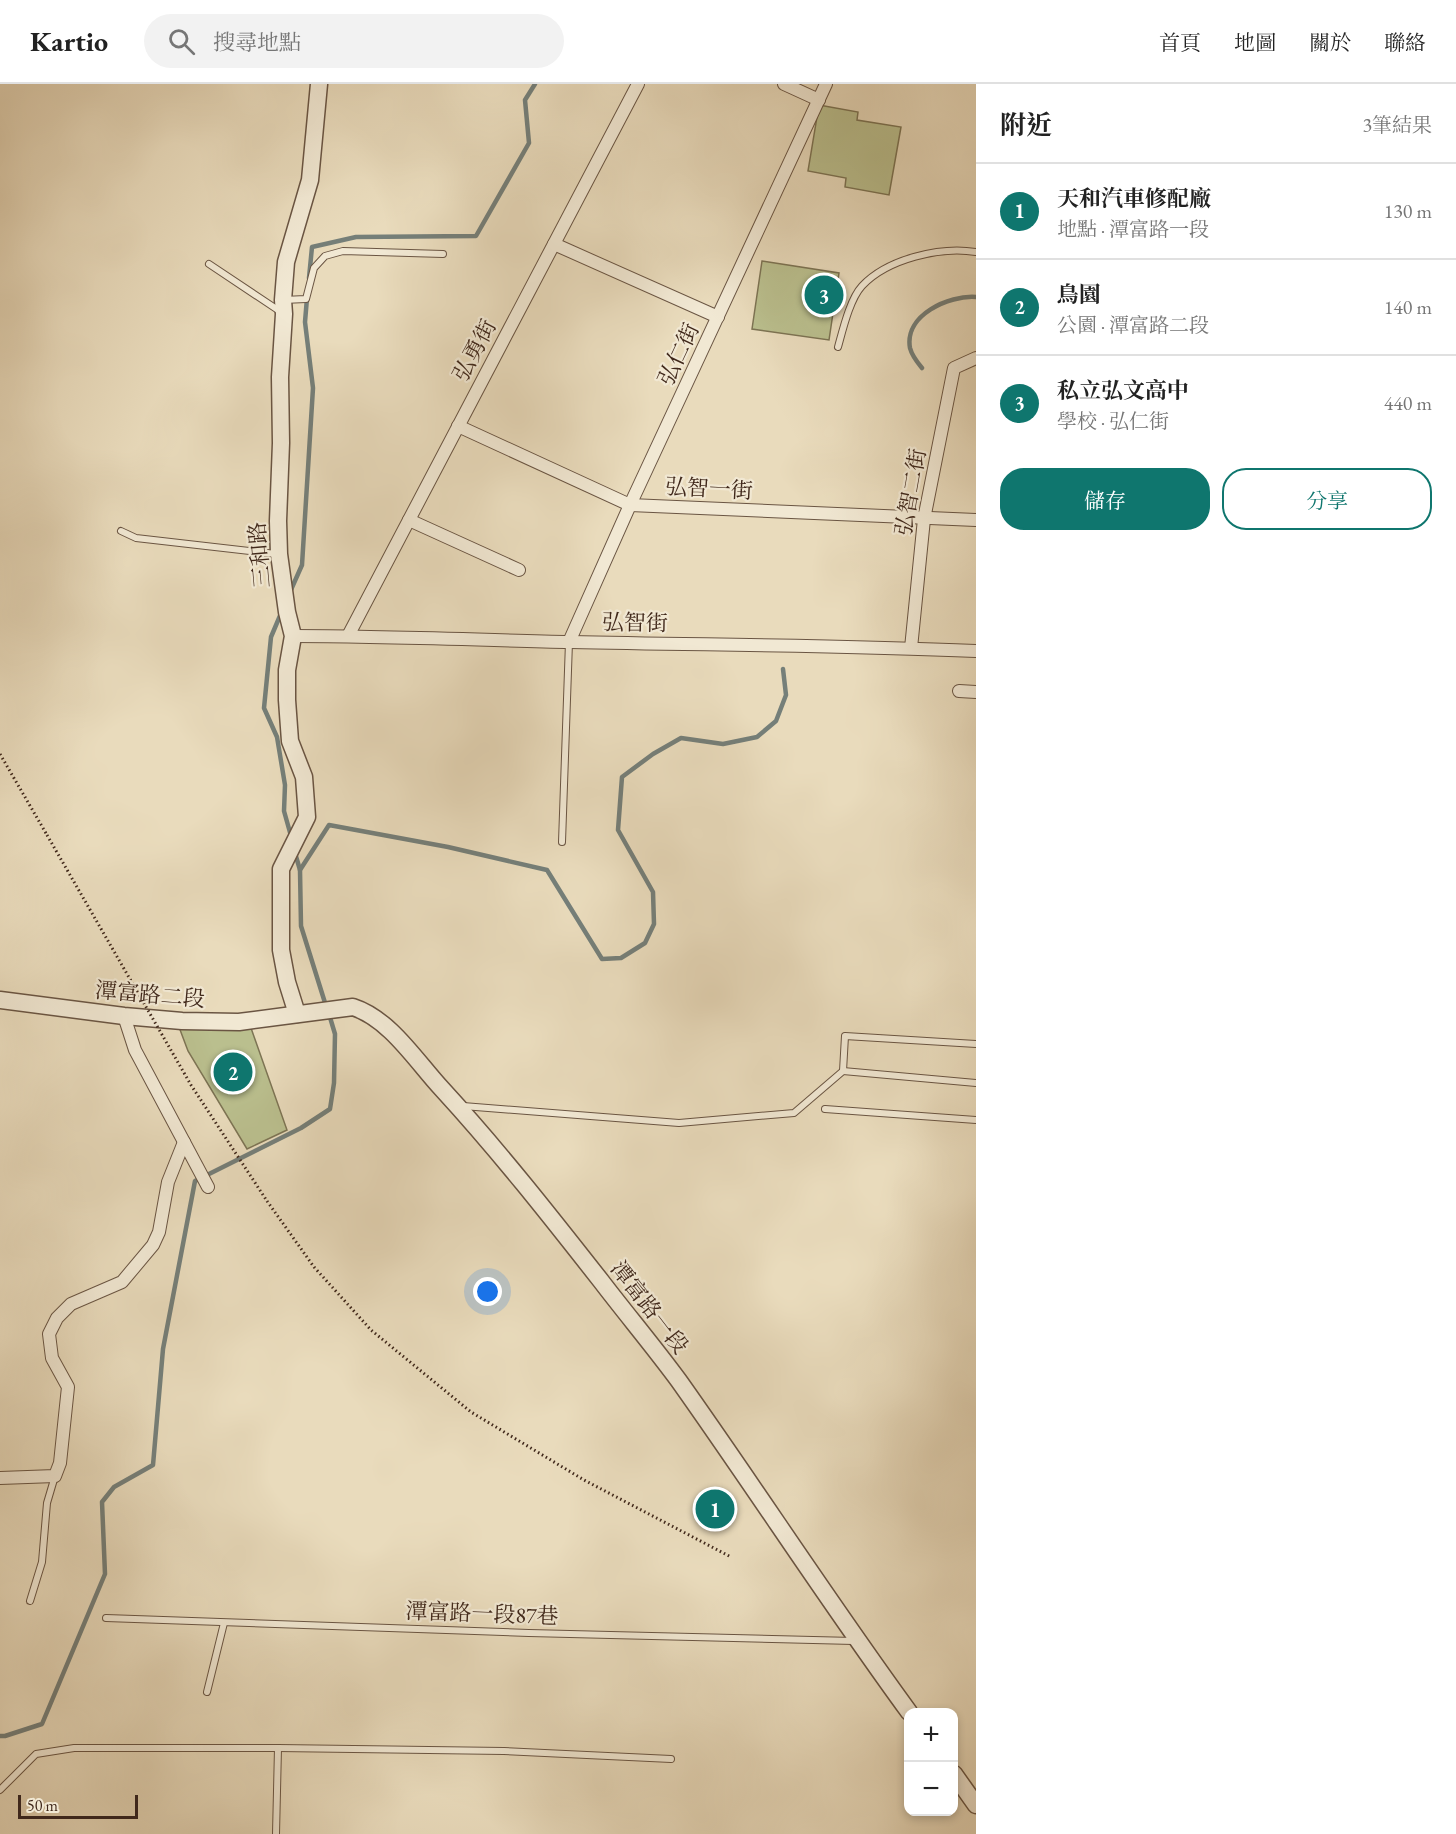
<!DOCTYPE html>
<html lang="zh-TW">
<meta charset="utf-8">
<style>
:root{--surface:#fff;--page:#f2f2f2;--text:#222;--muted:#767676;--line:#e0e0e0;--accent:#0f766e}
body{margin:0;font-family:"EB Garamond","Noto Serif TC",serif;background:var(--page);color:var(--text)}
.controls{position:absolute;right:18px;bottom:18px;display:grid;overflow:hidden;border-radius:12px;box-shadow:0 3px 9px #0003}
.controls button{width:54px;height:54px;display:grid;place-items:center;padding:0;border:0;border-bottom:2px solid var(--line);background:var(--surface);color:var(--text);font:30px sans-serif}
.scale{position:absolute;left:18px;bottom:15px;width:120px;box-sizing:border-box;padding-left:6px;border:3px solid #40281b;border-top:0;font-size:16px;line-height:21px;white-space:nowrap;color:#40281b;-webkit-text-stroke:4px #f1e8d3;paint-order:stroke}
.you{position:absolute;left:488px;top:1208px;width:21px;height:21px;margin:-15px;border:4px solid #fff;border-radius:50%;background:#1a73e8;box-shadow:0 0 0 9px #1a73e833}
.badge{display:grid;place-items:center;width:39px;height:39px;border-radius:50%;background:var(--accent);color:#fff;font-size:20px;font-weight:700}
.pin{position:absolute;translate:-50% -50%;border:3px solid #fff;box-shadow:0 2px 6px #0006}
.list{margin:0;padding:0;list-style:none}
h2{display:flex;justify-content:space-between;align-items:center;height:78px;margin:0;padding:0 24px;font-size:26px}
h2 small{font-size:20px;font-weight:400;color:var(--muted)}
.list li{display:grid;grid-template-columns:39px 1fr auto;gap:18px;align-items:center;box-sizing:border-box;height:96px;padding:0 24px;border-top:2px solid var(--line)}
.list b{display:block;font-size:22px;white-space:nowrap}
.list p{margin:0;font-size:20px;white-space:nowrap;color:var(--muted)}
.list em{font-size:20px;font-style:normal;color:var(--muted)}
.actions{display:flex;gap:12px;padding:18px 24px}
.actions a{flex:1;padding:14px 0;border:2px solid var(--accent);border-radius:24px;text-align:center;font-size:21px;color:var(--accent)}
.actions .main{background:var(--accent);color:#fff}
.icon{flex:none;width:33px;height:33px;fill:none;stroke:currentColor;stroke-width:2;stroke-linecap:round;stroke-linejoin:round}
.map{position:relative;flex:none;width:976px;height:1750px;overflow:hidden}
header{display:flex;align-items:center;gap:36px;box-sizing:border-box;height:84px;padding:0 30px;background:var(--surface);border-bottom:2px solid var(--line)}
header strong{font-size:28px}
nav{display:flex;gap:33px;margin-inline-start:auto;font-size:21px}
.search{width:420px;height:54px;background:var(--page);display:flex;align-items:center;gap:15px;box-sizing:border-box;padding:0 21px;border-radius:33px;color:var(--muted);font-size:22px}
main{display:flex}
aside{flex:1;background:var(--surface)}
.map>svg:first-child{display:block}
.green{fill:#babf8e;stroke:#7d7454;stroke-width:1.5}
.lines{fill:none;stroke-linecap:round;stroke-linejoin:round}
.stream{stroke:#757f79;stroke-width:4.5}
.service-casing{stroke:#6a5543;stroke-width:8}
.minor-casing{stroke:#6a5543;stroke-width:14}
.tertiary-casing{stroke:#6a5543;stroke-width:19}
.path{stroke:#40281b;stroke-width:3;stroke-dasharray:1.5 3;stroke-linecap:butt}
.service{stroke:#f1e8d3;stroke-width:6}
.minor{stroke:#f1e8d3;stroke-width:12}
.tertiary{stroke:#f1e8d3;stroke-width:16}
.path-bridge{stroke:#40281b;stroke-width:3;stroke-dasharray:1.5 3;stroke-linecap:butt}
.labels{text-anchor:middle;stroke-width:4.5;stroke-linejoin:round;paint-order:stroke}
.street-label{font-size:22px;fill:#40281b;stroke:#f1e8d3}
</style>
<header>
<strong>Kartio</strong>
<div class="search"><svg class="icon" aria-label="search" viewBox="0 0 24 24"><circle cx="10" cy="10" r="6"/><path d="M15 15l6 6"/></svg>搜尋地點</div>
<nav><a>首頁</a><a>地圖</a><a>關於</a><a>聯絡</a></nav>
</header>
<main>
<div class="map">
<svg width="976" height="1750" viewBox="0 0 976 1750">
<rect width="100%" height="100%" fill="#e9dbbc"/>
<filter id="stains"><feTurbulence type="fractalNoise" baseFrequency=".00333" numOctaves="4"/><feColorMatrix values="0 0 0 0 .2 0 0 0 0 .09 0 0 0 0 .02 0 0 0 .5 -.17"/></filter>
<radialGradient id="worn" r=".72"><stop offset=".6" stop-color="#630" stop-opacity="0"/><stop offset="1" stop-color="#630" stop-opacity=".3"/></radialGradient>
<!-- green -->
<g class="green">
<polygon points="819,21 858,28 857,36 901,43 889,111 845,103 846,94 808,87"/>
<polygon points="762,177 839,189 829,256 752,245"/>
<polygon points="179,943 251,944 287,1046 247,1065 188,967"/>
</g>
<g class="lines">
<!-- stream -->
<g class="stream">
<polyline points="309,194 312,163 356,153 476,152 529,59 525,16 535,0"/>
<path d="M922,284C917,278 912,272 910,264C904,231 949,211 976,213"/>
<polyline points="290,508 302,481 313,304 305,238 307,214"/>
<polyline points="282,527 271,553 264,624 277,653 285,701 284,727 291,752"/>
<polyline points="295,769 300,786"/>
<polyline points="326,922 301,842 300,786 329,741 448,763 547,786 602,875 621,874 645,859 654,840 653,808 618,746 622,693 653,670 681,654 723,660 757,653 776,637 786,611 783,585"/>
<polyline points="0,1652 5,1652 42,1640 105,1490 102,1418 114,1403 153,1381 163,1265 195,1097 301,1044 330,1025 334,999 335,950 329,930"/>
</g>
<!-- service casing -->
<g class="service-casing">
<g id="service">
<polyline points="209,180 281,228"/>
<polyline points="283,216 306,215 314,184 325,172 343,167 443,170"/>
<path d="M838,263C843,245 850,215 862,202C887,175 941,162 976,168"/>
<polyline points="121,447 136,454 276,470"/>
<polyline points="562,758 569,558"/>
<polyline points="843,987 976,999"/>
<polyline points="463,1022 679,1039 794,1029 843,987 845,952 976,960"/>
<polyline points="825,1025 976,1036"/>
<polyline points="30,1517 42,1478 47,1419 55,1392"/>
<polyline points="106,1534 529,1549 854,1557"/>
<polyline points="207,1608 224,1539"/>
<polyline points="278,1664 504,1667 671,1675"/>
<polyline points="0,1706 36,1670 74,1664 278,1664 276,1750"/>
</g>
</g>
<!-- minor casing -->
<g class="minor-casing">
<g id="minor">
<polyline points="784,0 819,16"/>
<polyline points="554,160 718,233"/>
<polyline points="458,342 630,421 976,436"/>
<polyline points="409,436 519,486"/>
<path d="M293,552C385,552 478,556 571,558C706,561 841,561 976,567"/>
<polyline points="348,552 638,0"/>
<polyline points="569,558 630,421 826,0"/>
<polyline points="911,564 924,435 954,284 976,274"/>
<polyline points="959,607 976,608"/>
<polyline points="124,932 135,966 208,1103"/>
<polyline points="0,1394 55,1392 60,1379 68,1303 52,1274 49,1250 57,1234 71,1220 122,1198 153,1161 159,1148 168,1098 184,1058"/>
</g>
</g>
<!-- tertiary casing -->
<g class="tertiary-casing">
<g id="tertiary">
<path d="M0,916L124,932L182,937L239,938L353,923C390,935 416,977 442,1005C498,1066 550,1132 601,1197C627,1231 654,1263 679,1297C757,1407 830,1520 909,1628"/>
<polyline points="297,930 287,898 281,866 281,785 307,733 304,693 290,657 287,616 287,586 293,552 287,528 279,470 278,437 281,359 280,293 284,230 283,216 286,178 310,96 319,0"/>
<polyline points="954,1690 976,1721"/>
</g>
</g>
<!-- path -->
<g class="path">
<polyline points="0,670 47,751"/>
<polyline points="267,1117 314,1183 371,1246 471,1328 584,1396 731,1473"/>
</g>
<!-- service -->
<use href="#service" class="service"/>
<!-- minor -->
<use href="#minor" class="minor"/>
<!-- tertiary -->
<use href="#tertiary" class="tertiary"/>
<!-- path-bridge -->
<polyline class="path-bridge" points="47,751 191,1001 267,1117"/>
</g>
<g class="labels">
<!-- street labels -->
<g class="street-label">
<text transform="translate(474 266) rotate(-62)" y="8">弘勇街</text>
<text transform="translate(678 270) rotate(-65)" y="8">弘仁街</text>
<text transform="translate(709 404) rotate(3)" y="8">弘智一街</text>
<text transform="translate(910 408) rotate(-80)" y="8">弘智二街</text>
<text transform="translate(259 471) rotate(-95)" y="8">三和路</text>
<text transform="translate(635 538) rotate(1)" y="8">弘智街</text>
<text transform="translate(150 910) rotate(5)" y="8">潭富路二段</text>
<text transform="translate(650 1223) rotate(52)" y="8">潭富路一段</text>
<text transform="translate(482 1529) rotate(2)" y="8">潭富路一段87巷</text>
</g>
</g>
<rect width="100%" height="100%" filter="url(#stains)"/>
<rect width="100%" height="100%" fill="url(#worn)"/>
</svg>
<div class="controls">
<button>+</button>
<button>−</button>
</div>
<div class="scale">50 m</div>
<div class="you"></div>
<div class="pin badge" style="left:715px;top:1425px">1</div>
<div class="pin badge" style="left:233px;top:988px">2</div>
<div class="pin badge" style="left:824px;top:211px">3</div>
</div>
<aside>
<h2>附近<small>3筆結果</small></h2>
<ul class="list">
<li><span class="badge">1</span><div><b>天和汽車修配廠</b><p>地點 · 潭富路一段</p></div><em>130 m</em></li>
<li><span class="badge">2</span><div><b>鳥園</b><p>公園 · 潭富路二段</p></div><em>140 m</em></li>
<li><span class="badge">3</span><div><b>私立弘文高中</b><p>學校 · 弘仁街</p></div><em>440 m</em></li>
</ul>
<div class="actions"><a class="main">儲存</a><a>分享</a></div>
</aside>
</main>
